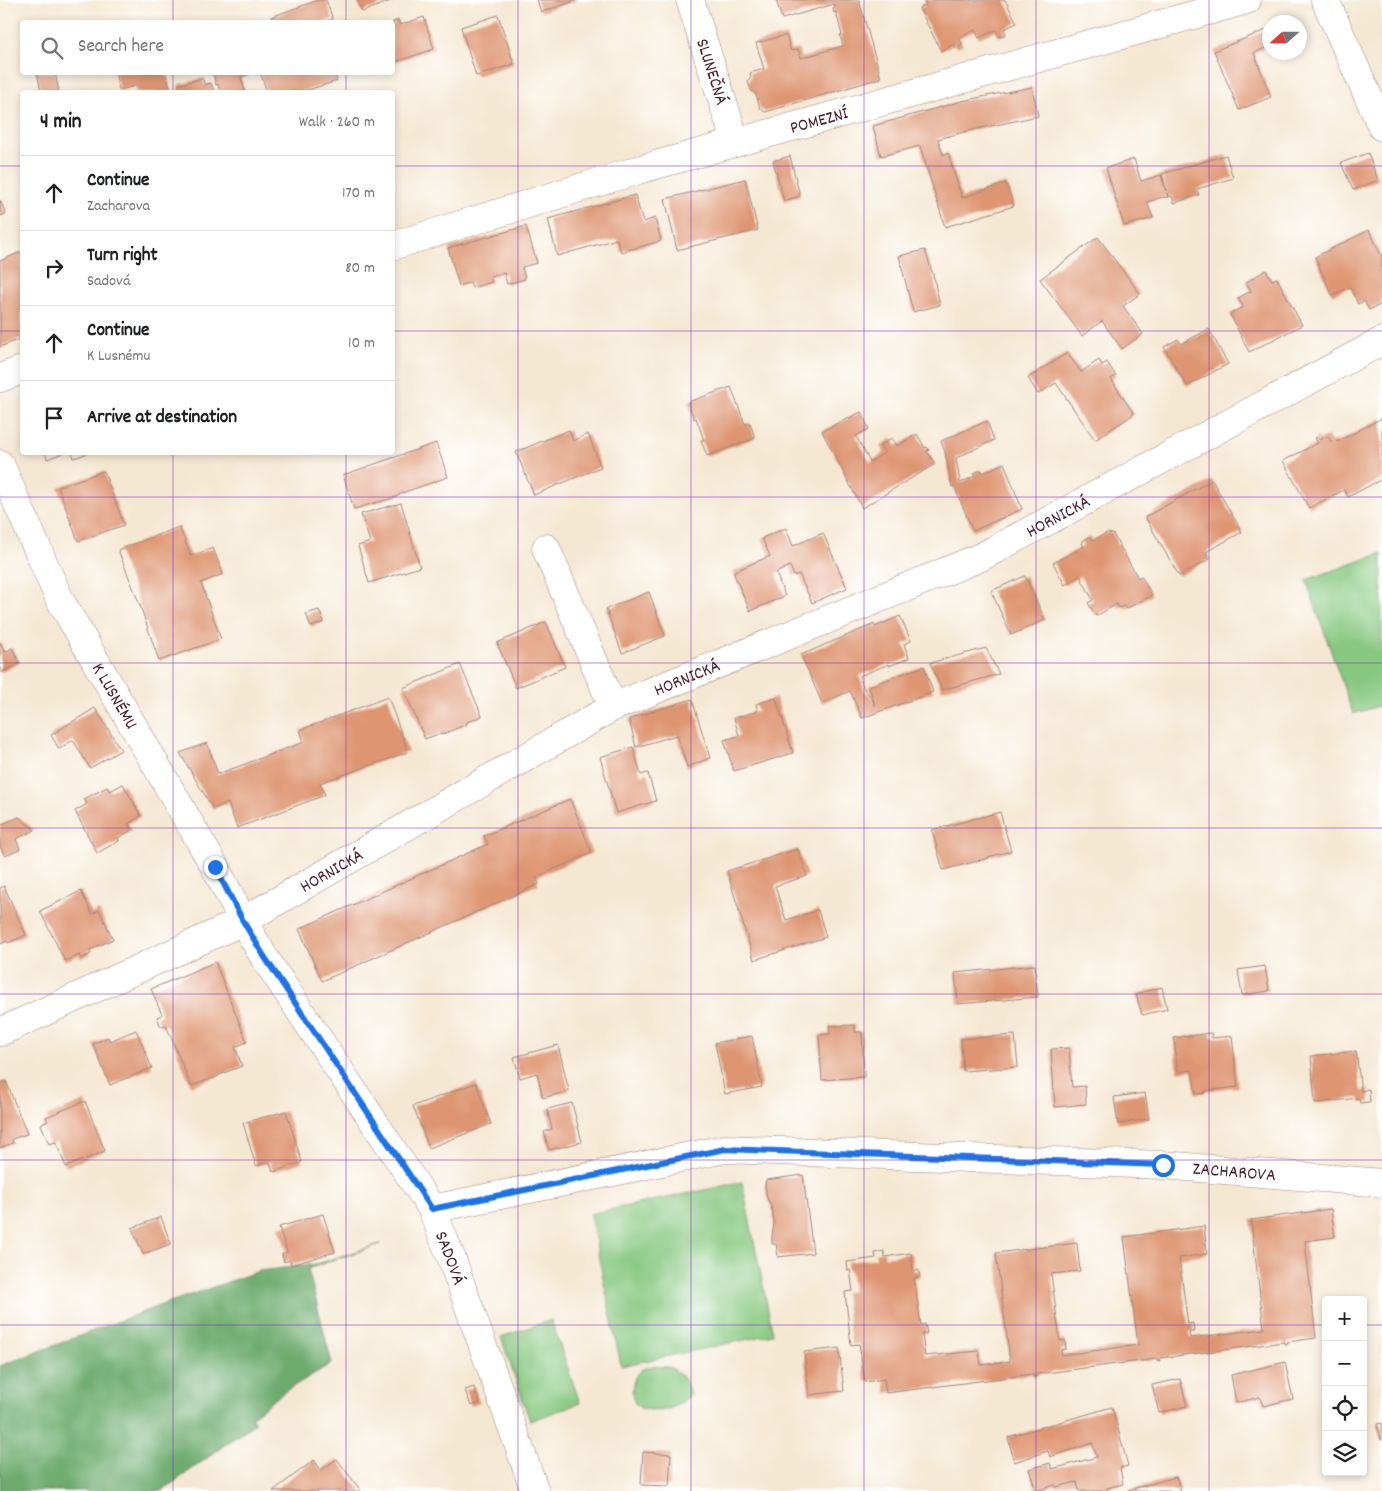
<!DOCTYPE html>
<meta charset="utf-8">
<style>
:root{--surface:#fff;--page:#f6f6f6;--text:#202124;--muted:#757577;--line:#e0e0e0}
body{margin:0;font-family:Dekko,sans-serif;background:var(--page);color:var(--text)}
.controls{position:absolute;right:15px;bottom:15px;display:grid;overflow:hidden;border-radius:5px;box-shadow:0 2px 8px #0003}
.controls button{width:45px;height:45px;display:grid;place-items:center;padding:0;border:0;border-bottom:1px solid var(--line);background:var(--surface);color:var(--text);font:25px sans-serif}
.compass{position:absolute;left:1262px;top:15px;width:45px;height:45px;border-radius:50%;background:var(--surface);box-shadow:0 2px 8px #0003;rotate:249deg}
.stop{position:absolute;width:15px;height:15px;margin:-11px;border:4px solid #1a73e8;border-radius:50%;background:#fff}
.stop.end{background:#1a73e8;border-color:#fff;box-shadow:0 1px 5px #0008}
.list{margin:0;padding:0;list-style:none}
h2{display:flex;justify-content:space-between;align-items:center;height:65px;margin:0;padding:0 20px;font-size:21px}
h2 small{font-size:16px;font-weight:400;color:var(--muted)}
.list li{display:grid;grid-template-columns:32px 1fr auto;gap:15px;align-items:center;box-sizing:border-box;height:75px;padding:0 20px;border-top:1px solid var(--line)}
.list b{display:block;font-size:19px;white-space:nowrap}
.list p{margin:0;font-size:16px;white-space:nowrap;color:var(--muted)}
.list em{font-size:16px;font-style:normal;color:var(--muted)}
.icon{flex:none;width:28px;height:28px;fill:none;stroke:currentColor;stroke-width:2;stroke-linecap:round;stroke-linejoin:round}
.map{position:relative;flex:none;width:1382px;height:1491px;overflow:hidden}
.search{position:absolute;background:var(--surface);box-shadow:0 2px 8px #0003;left:20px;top:20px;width:375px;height:55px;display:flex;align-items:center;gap:12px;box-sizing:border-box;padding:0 18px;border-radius:5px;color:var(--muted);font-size:19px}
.panel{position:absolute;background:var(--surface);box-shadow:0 2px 8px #0003;left:20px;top:90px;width:375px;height:365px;border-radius:5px}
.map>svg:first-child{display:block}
.green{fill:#87c880;stroke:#687456}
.forest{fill:#6dac6e;stroke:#5c664c}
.building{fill:#de9571}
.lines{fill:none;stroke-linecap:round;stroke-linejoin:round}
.minor-casing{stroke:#a0847f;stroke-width:29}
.minor{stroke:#fff;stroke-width:28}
.route{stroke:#1a73e8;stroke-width:6}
.grid{fill:none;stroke:#7b2cbf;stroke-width:1;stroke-opacity:0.55}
.labels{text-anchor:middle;stroke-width:5;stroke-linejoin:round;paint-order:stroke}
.street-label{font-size:18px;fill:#4a1f2b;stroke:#fff}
</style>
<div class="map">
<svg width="1382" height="1491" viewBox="0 0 1382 1491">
<rect width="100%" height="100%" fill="#fff"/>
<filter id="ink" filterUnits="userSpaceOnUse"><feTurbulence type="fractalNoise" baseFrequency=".02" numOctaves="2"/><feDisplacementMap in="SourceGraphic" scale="10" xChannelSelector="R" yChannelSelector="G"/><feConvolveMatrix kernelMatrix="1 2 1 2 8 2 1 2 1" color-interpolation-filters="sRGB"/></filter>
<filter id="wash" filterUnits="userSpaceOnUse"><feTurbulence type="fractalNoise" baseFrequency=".0096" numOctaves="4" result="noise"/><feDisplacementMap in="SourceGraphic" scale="20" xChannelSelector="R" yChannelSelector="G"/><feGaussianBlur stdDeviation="1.12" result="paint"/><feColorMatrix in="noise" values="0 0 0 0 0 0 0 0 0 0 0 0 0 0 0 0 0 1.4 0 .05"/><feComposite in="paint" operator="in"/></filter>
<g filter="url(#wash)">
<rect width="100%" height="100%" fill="#f5e8d3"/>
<!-- green -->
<g class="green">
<polygon points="1382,553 1382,705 1353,714 1306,580"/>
<polygon points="742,1182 773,1334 621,1366 590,1214"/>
<polygon points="551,1320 580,1403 530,1421 501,1337"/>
<path d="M654,1366C659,1367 667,1366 671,1368C682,1373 688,1384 690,1395C678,1407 667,1412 651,1410C645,1409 640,1409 636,1404C630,1398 632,1381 637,1374C642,1368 647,1367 654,1366Z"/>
</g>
<!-- forest -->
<polygon class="forest" points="380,1244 308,1269 332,1363 284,1392 251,1417 255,1423 162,1491 0,1491 0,1366 161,1305 259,1271 316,1264"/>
<g id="blocks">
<!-- building -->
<g class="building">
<polygon points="318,0 326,0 333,19 324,22 273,22 271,17"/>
<polygon points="357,0 393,0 362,12"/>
<polygon points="537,0 578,0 541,12"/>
<polygon points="776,0 859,0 881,78 765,112 760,108 756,94 751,90 748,82 751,76 750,73 764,69 756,43 786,35 791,51 798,49 801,58 843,46 840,35 842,35 836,12 834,13 833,8 835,8 834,4 782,19"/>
<polygon points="924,0 1005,0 1017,23 1004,29 1006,34 999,37 996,30 979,38 975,30 959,38 963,45 956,48 954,44 941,51 919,8 926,5"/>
<polygon points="498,15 514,64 476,76 461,27"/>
<polygon points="424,17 434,49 392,63 392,27 394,26 393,22 398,20 400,25"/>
<polygon points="1266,30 1270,39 1270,46 1254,53 1271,97 1239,110 1214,51"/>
<polygon points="37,72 55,72 59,92 41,92"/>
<polygon points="115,72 165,72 172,92 138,92 136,86 119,90"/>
<polygon points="213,72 253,72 253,73 241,77 245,92 220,92 218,84 216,85"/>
<polygon points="260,72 334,72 337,81 301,92 267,92"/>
<polygon points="202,78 205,85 211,83 214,92 180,92 178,85"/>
<polygon points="1032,87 1038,116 968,131 938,139 943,155 948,153 962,198 1006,183 1014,206 945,227 920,146 881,156 873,126 962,101"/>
<polygon points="1368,153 1378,180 1353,190 1341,163"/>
<polygon points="1226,155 1233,178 1197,189 1199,195 1174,203 1172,196 1168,197 1167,193 1168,198 1163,197 1147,202 1153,218 1124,226 1106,168 1134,159 1141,181 1161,175 1166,191 1162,174"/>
<polygon points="790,156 800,196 784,201 773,161"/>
<polygon points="745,179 758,230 677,250 665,199"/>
<polygon points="635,195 643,222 655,218 661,241 621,252 617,239 557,256 548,219"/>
<polygon points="0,200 6,214 0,216"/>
<polygon points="526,226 537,263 522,267 525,279 507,284 504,273 490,277 492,282 472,288 470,282 459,286 448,248"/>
<polygon points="1369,230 1382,257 1382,304 1369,310 1364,301 1358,304 1350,287 1332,295 1315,257"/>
<polygon points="1098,237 1140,294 1123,306 1143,334 1122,349 1102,321 1082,336 1040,279"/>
<polygon points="925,250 936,284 935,284 940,305 913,312 899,256"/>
<polygon points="21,252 22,257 22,338 0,347 0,261"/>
<polygon points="1266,270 1272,280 1277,278 1302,325 1249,352 1230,314 1243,307 1238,298 1251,291 1246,282"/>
<polygon points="1209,329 1228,364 1187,386 1164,347 1178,339 1181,344"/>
<polygon points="1067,353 1081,372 1099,360 1102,365 1107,362 1116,376 1111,379 1134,414 1095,440 1056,383 1038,394 1028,378"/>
<polygon points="731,387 745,424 750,423 755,438 707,456 701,440 704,440 696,418 694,419 688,402"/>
<polygon points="861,412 869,429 856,436 870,462 884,453 880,446 892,438 897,446 917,434 925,448 927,447 929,450 927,451 935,464 862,508 822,431"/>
<polygon points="1382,418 1382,479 1348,497 1344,490 1309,508 1283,461 1318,443 1315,438 1317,437 1319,440 1328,436 1331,442 1336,440 1337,442"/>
<polygon points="987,421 994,440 956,458 960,483 975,476 974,473 981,470 983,473 1004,463 1022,509 973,531 954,486 952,487 945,452 941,441"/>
<polygon points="569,430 573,441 588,434 601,467 534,495 516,452"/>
<polygon points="436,443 448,477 402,493 396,497 354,509 343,475"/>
<polygon points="45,452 63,452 63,453 47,459"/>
<polygon points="72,452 88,452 88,453 74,458"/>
<polygon points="104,471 124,525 78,541 58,487"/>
<polygon points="1212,480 1242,532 1206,552 1210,559 1179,576 1145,517"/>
<polygon points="401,503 420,567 369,583 358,546 370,542 361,514"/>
<polygon points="179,527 191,556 213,548 223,574 201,583 221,639 159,661 140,605 118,550"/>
<polygon points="786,528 793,546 823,533 847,588 812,603 799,574 794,576 790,566 776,573 785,596 750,611 733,572 770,556 762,538"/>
<polygon points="1107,533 1113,534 1138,578 1141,576 1152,595 1126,609 1124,606 1119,608 1117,604 1096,616 1088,603 1093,600 1080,576 1065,585 1053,563 1084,546 1082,544 1083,541 1089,537 1093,540"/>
<polygon points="1025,576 1045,620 1011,635 991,591"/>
<polygon points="649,592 665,636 622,653 606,609"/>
<polygon points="319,610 324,622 311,627 306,614"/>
<polygon points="900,616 911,641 904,644 909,658 889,666 889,664 859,676 865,691 871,696 875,706 869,686 924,666 933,692 862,718 850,691 822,703 801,655 874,624 875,627"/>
<polygon points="546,622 565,667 516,688 497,643"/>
<polygon points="0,642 5,652 12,648 20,663 0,673"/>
<polygon points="986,648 999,674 942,690 930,663"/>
<polygon points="460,664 482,716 467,722 467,724 441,735 441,733 425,739 403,688"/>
<polygon points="388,697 408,752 320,783 325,795 237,828 228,803 213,809 180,753 207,743 218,774 304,742 300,730"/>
<polygon points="776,698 793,753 734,771 724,740 739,736 734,718 758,711 756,704"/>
<polygon points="692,699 710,758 687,767 677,735 636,747 629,719"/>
<polygon points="95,708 121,750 90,768 73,740 59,749 51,735"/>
<polygon points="633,747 641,775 648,773 656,801 616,813 600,757"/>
<polygon points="123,784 141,816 128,824 132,830 118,838 119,841 97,853 75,811 87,804 84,799 107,787 110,791"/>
<polygon points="570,799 592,853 536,877 539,884 322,981 299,929 488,844 484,836"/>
<polygon points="1000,812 1011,851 988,857 989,858 943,870 932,830"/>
<polygon points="19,817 35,830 16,839 20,849 5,856 0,846 0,825"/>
<polygon points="798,849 807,876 775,886 786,920 818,910 826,937 754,960 727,871"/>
<polygon points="4,886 26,935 8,943 7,941 0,944 0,888"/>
<polygon points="81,891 92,914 99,910 113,939 89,950 91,954 81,959 79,955 65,961 40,911"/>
<polygon points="215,962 247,1042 235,1047 242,1066 219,1075 219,1076 191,1086 166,1025 161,1027 157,1017 162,1015 151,989"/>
<polygon points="1035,965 1038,997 958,1004 955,973"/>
<polygon points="1265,966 1269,991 1242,995 1238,970"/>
<polygon points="1162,987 1167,1009 1142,1015 1136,994"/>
<polygon points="855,1025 855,1032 862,1032 864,1077 822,1080 819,1035 830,1034 829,1026"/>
<polygon points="136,1030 152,1068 110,1085 93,1044 108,1037 110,1041"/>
<polygon points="1211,1033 1212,1038 1232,1036 1238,1087 1205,1091 1205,1093 1196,1094 1192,1070 1178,1072 1174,1038"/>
<polygon points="1015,1035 1018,1067 963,1071 961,1039"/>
<polygon points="752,1036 762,1087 725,1094 715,1043"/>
<polygon points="558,1045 569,1091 543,1098 537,1073 520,1078 514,1057"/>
<polygon points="1069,1048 1072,1087 1085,1086 1086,1104 1055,1107 1051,1049"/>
<polygon points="1356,1051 1361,1091 1369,1089 1370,1102 1360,1103 1359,1098 1315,1103 1311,1056"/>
<polygon points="6,1081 27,1134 12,1139 13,1143 0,1148 0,1083"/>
<polygon points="476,1083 491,1124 429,1148 413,1106"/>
<polygon points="1145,1093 1149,1119 1118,1124 1114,1097"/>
<polygon points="85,1101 105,1151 66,1167 56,1142 49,1144 41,1124 48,1121 46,1117"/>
<polygon points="572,1103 582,1142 549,1150 544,1132 552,1129 547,1109"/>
<polygon points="286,1111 302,1162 273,1172 270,1162 256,1166 243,1123"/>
<polygon points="803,1175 813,1253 778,1257 776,1244 772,1244 772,1236 774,1224 773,1212 767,1197 765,1186 766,1180"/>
<polygon points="1331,1209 1335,1237 1305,1241 1316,1338 1287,1342 1288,1344 1284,1344 1284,1342 1160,1358 1161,1361 1158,1361 1157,1359 1037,1374 1037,1376 1033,1377 1033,1374 886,1393 884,1379 865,1382 859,1344 851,1345 845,1292 853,1291 850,1270 848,1271 847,1262 876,1258 875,1253 884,1251 885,1257 911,1253 913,1271 919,1270 920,1277 914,1278 921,1325 925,1324 927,1333 922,1334 925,1356 979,1351 981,1365 1010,1361 996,1253 1077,1243 1080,1271 1051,1274 1060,1341 1065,1340 1066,1349 1061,1350 1062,1355 1138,1345 1124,1237 1204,1226 1207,1254 1179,1258 1188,1324 1193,1323 1194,1332 1189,1332 1190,1338 1264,1329 1251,1220"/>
<polygon points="323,1214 335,1252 291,1265 290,1260 284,1262 282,1254 287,1252 279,1227"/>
<polygon points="161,1217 171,1244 143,1254 132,1228"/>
<polygon points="839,1348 844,1391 809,1395 804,1352"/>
<polygon points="1285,1362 1293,1399 1263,1406 1260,1397 1236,1403 1231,1375"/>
<polygon points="1180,1379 1187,1406 1159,1413 1152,1385"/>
<polygon points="474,1387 480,1403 471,1406 465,1390"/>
<polygon points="1112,1407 1128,1466 1120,1468 1123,1484 1107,1488 1107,1491 1079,1491 1077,1482 1056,1487 1055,1485 1036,1491 1029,1469 1050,1463 1052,1469 1097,1457 1092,1443 1050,1457 1048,1451 1014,1462 1008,1437"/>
<polygon points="1382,1423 1382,1440 1381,1440 1377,1424"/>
<polygon points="643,1452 671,1454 669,1486 641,1485"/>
<polygon points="337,1459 361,1491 273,1491 314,1460 321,1470"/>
<polygon points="1176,1477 1181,1491 1129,1491 1128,1490"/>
</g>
</g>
</g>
<g filter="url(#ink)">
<use href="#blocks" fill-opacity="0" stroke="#a0847f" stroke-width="1"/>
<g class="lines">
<!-- minor casing -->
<g class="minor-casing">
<g id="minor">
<path id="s1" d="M690,0L736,143"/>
<polyline points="1325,0 1382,127"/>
<path id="s2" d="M392,246L638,170L1247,0"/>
<polyline points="0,378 22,370"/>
<path id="s3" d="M0,464L59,598L215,867L243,921L264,957L432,1209L451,1257L535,1491"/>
<polyline points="546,548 613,707"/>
<path id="s4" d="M0,1032L243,921L613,707L981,557L1382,341"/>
<path id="s5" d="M432,1209L725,1149L1163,1165L1382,1183"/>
</g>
</g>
<!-- minor -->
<use href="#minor" class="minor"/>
</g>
</g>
<g class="lines" filter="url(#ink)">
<!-- route -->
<polyline class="route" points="215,867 243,921 264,956 432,1209 725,1149 1163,1165"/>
</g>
<!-- grid -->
<path class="grid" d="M173,0V22M346,0V22M518,0V1491M691,0V1491M864,0V1491M1036,0V1491M1209,0V1491M173,72V92M346,72V92M0,166H22M392,166H1382M0,331H22M392,331H1382M173,452V1491M346,452V1491M0,497H1382M0,663H1382M0,828H1382M0,994H1382M0,1160H1382M0,1325H1326M1363,1325H1382"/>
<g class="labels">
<!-- street labels -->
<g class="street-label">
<text dy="6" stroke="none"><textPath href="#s1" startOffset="75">SLUNEČNÁ</textPath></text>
<text dy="6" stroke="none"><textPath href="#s2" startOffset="445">POMEZNÍ</textPath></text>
<text dy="6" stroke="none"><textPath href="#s4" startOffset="1179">HORNICKÁ</textPath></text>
<text dy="6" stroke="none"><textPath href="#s4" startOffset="774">HORNICKÁ</textPath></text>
<text dy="6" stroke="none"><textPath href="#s3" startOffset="259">K LUSNÉMU</textPath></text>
<text dy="6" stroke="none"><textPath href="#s4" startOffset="369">HORNICKÁ</textPath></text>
<text dy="6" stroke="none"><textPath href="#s5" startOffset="809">ZACHAROVA</textPath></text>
<text dy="6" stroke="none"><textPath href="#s3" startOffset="915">SADOVÁ</textPath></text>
</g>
</g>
</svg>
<div class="controls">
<button>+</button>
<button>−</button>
<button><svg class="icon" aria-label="locate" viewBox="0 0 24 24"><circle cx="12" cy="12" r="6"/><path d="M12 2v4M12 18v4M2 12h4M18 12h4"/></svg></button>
<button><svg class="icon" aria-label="layers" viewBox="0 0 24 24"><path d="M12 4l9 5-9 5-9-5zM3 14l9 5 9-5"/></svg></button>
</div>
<svg class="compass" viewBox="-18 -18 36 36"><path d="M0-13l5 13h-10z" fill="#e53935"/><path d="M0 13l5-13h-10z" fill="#757577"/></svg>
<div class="stop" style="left:1163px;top:1165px"></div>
<div class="stop end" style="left:215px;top:867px"></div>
<div class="search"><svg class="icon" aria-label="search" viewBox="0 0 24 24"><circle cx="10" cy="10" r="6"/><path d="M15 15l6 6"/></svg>Search here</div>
<section class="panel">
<h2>4 min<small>Walk · 260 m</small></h2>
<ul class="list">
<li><svg class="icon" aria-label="ahead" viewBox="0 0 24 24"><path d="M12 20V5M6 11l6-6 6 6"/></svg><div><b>Continue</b><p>Zacharova</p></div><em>170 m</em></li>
<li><svg class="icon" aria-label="right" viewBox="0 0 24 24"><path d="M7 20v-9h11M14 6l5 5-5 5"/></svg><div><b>Turn right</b><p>Sadová</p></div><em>80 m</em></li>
<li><svg class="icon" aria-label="ahead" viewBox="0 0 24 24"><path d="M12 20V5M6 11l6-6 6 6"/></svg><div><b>Continue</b><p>K Lusnému</p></div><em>10 m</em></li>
<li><svg class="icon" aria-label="arrive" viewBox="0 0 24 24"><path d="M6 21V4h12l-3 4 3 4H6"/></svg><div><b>Arrive at destination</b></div></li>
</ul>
</section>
</div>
